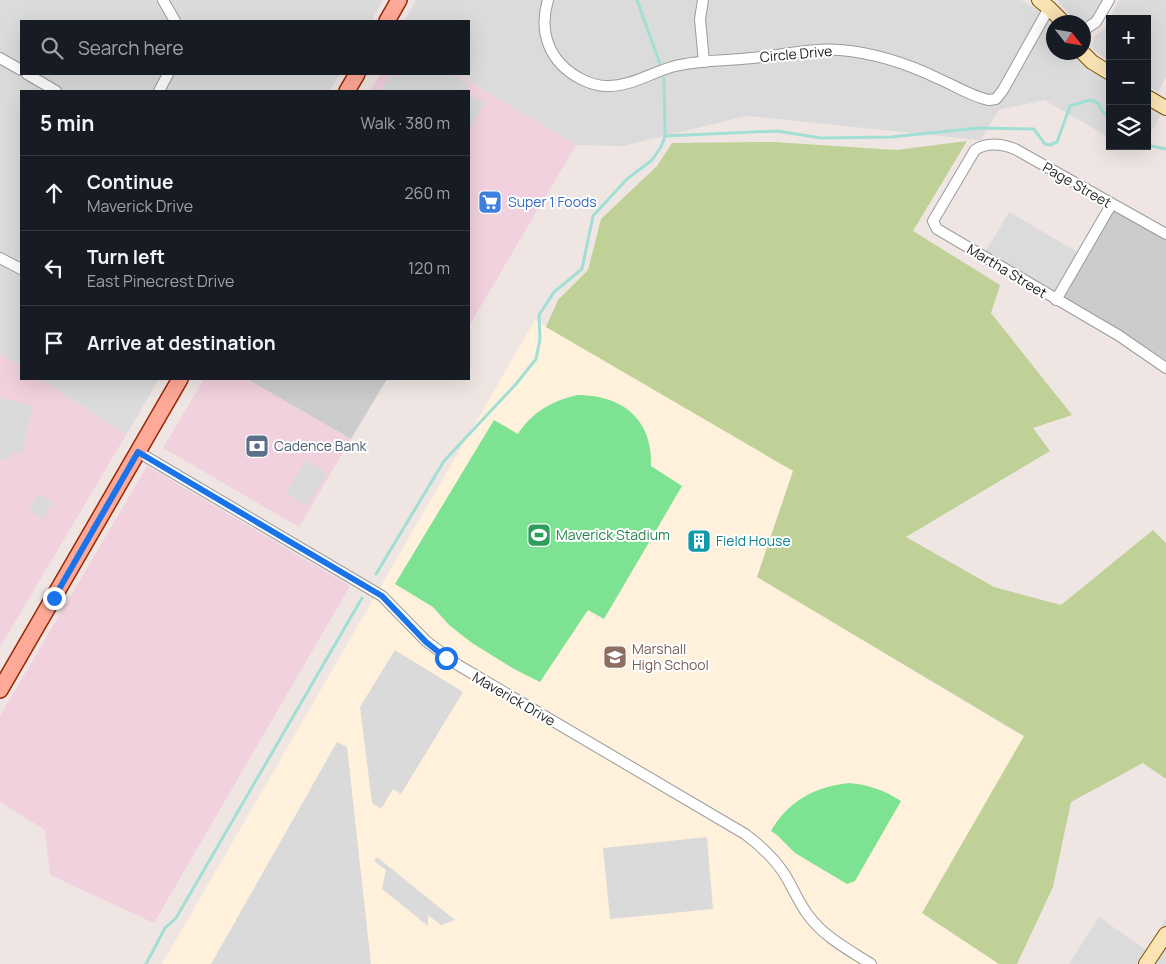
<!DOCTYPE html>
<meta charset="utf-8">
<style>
:root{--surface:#171b24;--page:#20242c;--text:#f1f3f6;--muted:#9ea1a6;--line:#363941}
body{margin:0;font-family:Manrope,sans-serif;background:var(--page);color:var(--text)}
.controls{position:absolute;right:15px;top:15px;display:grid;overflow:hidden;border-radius:0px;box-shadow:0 5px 20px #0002}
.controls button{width:45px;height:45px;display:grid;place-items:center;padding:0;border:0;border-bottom:1px solid var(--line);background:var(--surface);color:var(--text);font:25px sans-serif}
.compass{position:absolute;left:1046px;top:15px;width:45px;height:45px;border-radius:50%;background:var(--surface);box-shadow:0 5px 20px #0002;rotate:121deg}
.stop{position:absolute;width:15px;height:15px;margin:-11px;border:4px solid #1a73e8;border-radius:50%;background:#fff}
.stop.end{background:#1a73e8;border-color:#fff;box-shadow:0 1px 5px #0008}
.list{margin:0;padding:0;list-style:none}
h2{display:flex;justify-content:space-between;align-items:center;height:65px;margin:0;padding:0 20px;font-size:21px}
h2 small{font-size:16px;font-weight:400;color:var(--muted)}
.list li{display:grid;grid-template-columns:32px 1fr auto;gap:15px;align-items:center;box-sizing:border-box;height:75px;padding:0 20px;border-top:1px solid var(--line)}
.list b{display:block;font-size:19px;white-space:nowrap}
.list p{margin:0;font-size:16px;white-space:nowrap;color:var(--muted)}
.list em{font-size:16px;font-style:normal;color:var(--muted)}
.icon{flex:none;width:28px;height:28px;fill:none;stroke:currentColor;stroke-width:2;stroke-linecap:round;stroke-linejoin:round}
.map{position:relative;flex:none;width:1166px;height:964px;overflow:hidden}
.search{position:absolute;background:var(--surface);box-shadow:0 5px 20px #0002;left:20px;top:20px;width:450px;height:55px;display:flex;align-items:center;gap:12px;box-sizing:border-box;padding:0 18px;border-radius:0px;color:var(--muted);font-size:19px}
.panel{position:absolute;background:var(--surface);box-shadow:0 5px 20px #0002;left:20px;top:90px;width:450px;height:290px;border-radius:0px}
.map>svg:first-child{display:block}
.residential{fill:#dcdbdb}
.commercial{fill:#f1d1dd}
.education{fill:#fff1dc}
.religious{fill:#ccc}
.forest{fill:#bfd196}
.pitch{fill:#7de292}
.parking{fill:#dadada}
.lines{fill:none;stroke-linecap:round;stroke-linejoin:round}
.stream{stroke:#a1dfd4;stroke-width:3}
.street-casing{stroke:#9b9b9b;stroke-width:12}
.secondary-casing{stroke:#795600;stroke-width:16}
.primary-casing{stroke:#972800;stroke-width:18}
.street{stroke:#fff;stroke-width:10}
.secondary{stroke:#fce3b4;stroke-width:14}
.primary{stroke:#ffa998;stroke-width:15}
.route{stroke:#1a73e8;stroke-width:6}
.labels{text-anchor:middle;stroke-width:4;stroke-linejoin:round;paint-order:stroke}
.street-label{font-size:14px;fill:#1e1e1e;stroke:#fff}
.shop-label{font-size:14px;fill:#366cbe;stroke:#fff;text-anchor:start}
.service-label{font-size:14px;fill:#4e5e75;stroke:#fff;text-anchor:start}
.leisure-label{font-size:14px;fill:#27864d;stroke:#fff;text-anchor:start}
.culture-label{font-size:14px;fill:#0d838f;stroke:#fff;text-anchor:start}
.education-label{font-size:14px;fill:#785e54;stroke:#fff;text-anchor:start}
</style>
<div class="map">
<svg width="1166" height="964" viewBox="0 0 1166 964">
<rect width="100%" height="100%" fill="#efe6e3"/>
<!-- residential -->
<g class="residential">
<polygon points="0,0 383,0 371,21 21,21 21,74 340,74 329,91 21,91 21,367 0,353"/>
<polygon points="416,0 1021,0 1040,11 1053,25 1054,52 1074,53 1081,63 1110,81 1110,138 1044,100 999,110 980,140 747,116 623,146 576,145 457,74 469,74 469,21 404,21"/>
<polygon points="1057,0 1104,0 1095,17 1085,22 1074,19"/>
<polygon points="1119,0 1166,0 1166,77 1158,92 1147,85 1147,19 1110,19 1110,61 1098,54 1092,47 1095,36 1104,29"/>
<polygon points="1147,104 1162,113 1147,139"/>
<polygon points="1009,212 1079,253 1055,293 985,252"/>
<polygon points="40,379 159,379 126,435"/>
<polygon points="1099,917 1146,950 1166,919 1166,964 1069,964"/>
</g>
<!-- commercial -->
<g class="commercial">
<polygon points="380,74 457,74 576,145 469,326 469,91 370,91"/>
<polygon points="0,353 21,367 21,379 40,379 126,435 0,647"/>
<polygon points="204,379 247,379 351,439 299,527 163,448"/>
<polygon points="147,466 350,586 154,923 50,875 45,830 0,802 0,716"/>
</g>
<!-- education -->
<polygon class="education" points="535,320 794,471 757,577 1024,737 922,913 999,964 162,964"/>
<!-- religious -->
<g class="religious">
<polygon points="1114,211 1166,239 1166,360 1063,298"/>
<polygon points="247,379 387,379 351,439"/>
</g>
<!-- forest -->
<polygon class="forest" points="967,141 913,231 1000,285 991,313 1072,415 1033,428 1050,451 906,537 994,587 1061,605 1153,530 1166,543 1166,779 1143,763 1071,802 1053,887 1017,964 999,964 922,913 1024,736 757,577 793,471 546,327 558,300 588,270 601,219 657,166 672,143 774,142 896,150"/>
<!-- pitch -->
<g class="pitch">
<path d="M577,395C622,395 653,419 651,466L682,486L604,619L588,610L540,682L514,669L472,643L449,625L433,607L395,584L494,420L518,434C532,412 552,401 577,395Z"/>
<path d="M850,783C869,785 884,790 901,801L855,881L847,884L795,853L777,835L771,831C788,801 816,786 850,783Z"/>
</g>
<!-- parking -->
<g class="parking">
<polygon points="391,74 453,74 471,85 467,91 380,91"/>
<polygon points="469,94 484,103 469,131"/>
<polygon points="0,398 32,405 23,453 13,452 12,457 0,461"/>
<polygon points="306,461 327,474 306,506 286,492"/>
<polygon points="38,494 52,502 43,519 29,511"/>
<polygon points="395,650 463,692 401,794 393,789 381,809 372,803 360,707"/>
<polygon points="337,742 347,747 371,964 211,964"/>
<polygon points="707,837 713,909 610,919 603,848"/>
<polygon points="377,857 455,920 441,925 428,915 428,926 382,889 386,870 374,861"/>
</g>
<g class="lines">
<!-- stream -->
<g class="stream">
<polyline points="637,0 660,64"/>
<polyline points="664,79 665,136"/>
<polyline points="1147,145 1166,149"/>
<polyline points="376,574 444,461 516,384 536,359 540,339 539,315 554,292 582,269 593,216 627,179 652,160 661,147 665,136 777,131 821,138 891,137 979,128 1034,129 1045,144 1050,145 1057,142 1070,106 1090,100 1098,103 1103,112 1110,120"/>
<polyline points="146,964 165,928 176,918 362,598"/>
</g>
<!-- street casing -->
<g class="street-casing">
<g id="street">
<polyline points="163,0 175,21"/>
<path d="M548,0C538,33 550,63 581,79C589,83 597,86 606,86C630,87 652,72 675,66C703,59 733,61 761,57C788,54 813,48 840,50C875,53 906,63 937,78C954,85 972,97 989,100L996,99L1003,90L1049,8"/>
<polyline points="703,0 700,19 704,62"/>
<polyline points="1084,30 1096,22 1109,0"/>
<polyline points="0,58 21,70"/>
<polyline points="27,74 56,91"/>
<polyline points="159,91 168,74"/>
<path d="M1166,234L1015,149C1002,144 987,142 975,150L933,221L937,229L1118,335L1166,368"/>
<polyline points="0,258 21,269"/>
<polyline points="1056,300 1111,205"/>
<path d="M138,452L382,596L426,641L458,665L745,834C761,846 775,859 785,875C793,888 799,903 808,915C824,937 849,950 871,964"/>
</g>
</g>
<!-- secondary casing -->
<g class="secondary-casing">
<g id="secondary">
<polyline points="1039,0 1049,8 1063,22"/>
<polyline points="1082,52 1092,62 1110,73"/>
<polyline points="1147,97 1166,108"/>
<polyline points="1146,964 1166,934"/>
</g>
</g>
<!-- primary casing -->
<g class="primary-casing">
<g id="primary">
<polyline points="387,21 399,0"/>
<polyline points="347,91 357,74"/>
<polyline points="0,690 180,379"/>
</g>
</g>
<!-- street -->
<use href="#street" class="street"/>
<!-- secondary -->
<use href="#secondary" class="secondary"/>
<!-- primary -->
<use href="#primary" class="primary"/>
</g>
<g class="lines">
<!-- route -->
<polyline class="route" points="54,598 138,452 382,596 426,642 446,658"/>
</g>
<!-- icons -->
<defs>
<g id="supermarket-square" transform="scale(1.25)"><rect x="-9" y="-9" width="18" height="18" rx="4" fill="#3f7fe0" stroke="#fff"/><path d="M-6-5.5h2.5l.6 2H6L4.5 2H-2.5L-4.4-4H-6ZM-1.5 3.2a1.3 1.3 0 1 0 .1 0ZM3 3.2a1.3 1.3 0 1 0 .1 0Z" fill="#fff"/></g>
<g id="bank-square" transform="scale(1.25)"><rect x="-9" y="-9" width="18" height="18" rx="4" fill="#5c6f8a" stroke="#fff"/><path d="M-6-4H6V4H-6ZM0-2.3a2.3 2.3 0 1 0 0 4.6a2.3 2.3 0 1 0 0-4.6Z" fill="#fff"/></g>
<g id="stadium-square" transform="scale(1.25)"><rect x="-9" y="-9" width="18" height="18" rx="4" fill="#2e9e5b" stroke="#fff"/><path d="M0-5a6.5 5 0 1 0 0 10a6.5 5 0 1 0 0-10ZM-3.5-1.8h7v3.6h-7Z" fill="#fff"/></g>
<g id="building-square" transform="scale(1.25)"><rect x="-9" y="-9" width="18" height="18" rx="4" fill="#0f9aa8" stroke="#fff"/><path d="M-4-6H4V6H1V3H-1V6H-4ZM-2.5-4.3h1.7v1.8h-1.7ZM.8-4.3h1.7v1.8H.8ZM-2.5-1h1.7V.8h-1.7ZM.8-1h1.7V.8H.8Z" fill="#fff"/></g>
<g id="school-square" transform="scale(1.25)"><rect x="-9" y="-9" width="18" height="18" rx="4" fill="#8d6e63" stroke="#fff"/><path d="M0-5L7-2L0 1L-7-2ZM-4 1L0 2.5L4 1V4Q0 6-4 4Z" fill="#fff"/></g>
</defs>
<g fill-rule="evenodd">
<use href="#supermarket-square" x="490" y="202"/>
<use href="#bank-square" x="257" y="446"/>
<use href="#stadium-square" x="539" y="535"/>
<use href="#building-square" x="699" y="541"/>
<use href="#school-square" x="615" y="657"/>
</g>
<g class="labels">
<!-- street labels -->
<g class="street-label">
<text transform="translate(796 54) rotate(-5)" y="5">Circle Drive</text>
<text transform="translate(1077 185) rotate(30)" y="5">Page Street</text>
<text transform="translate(1007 271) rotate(31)" y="5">Martha Street</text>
<text transform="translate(514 699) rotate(30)" y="5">Maverick Drive</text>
</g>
<!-- shop labels -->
<g class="shop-label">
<text x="508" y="207">Super 1 Foods</text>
</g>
<!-- service labels -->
<g class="service-label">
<text x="274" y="451">Cadence Bank</text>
</g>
<!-- leisure labels -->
<g class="leisure-label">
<text x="556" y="540">Maverick Stadium</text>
</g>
<!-- culture labels -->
<g class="culture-label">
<text x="716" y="546">Field House</text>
</g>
<!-- education labels -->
<g class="education-label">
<text x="632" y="654">Marshall<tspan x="632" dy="16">High School</tspan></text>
</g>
</g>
</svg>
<div class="controls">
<button>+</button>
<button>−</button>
<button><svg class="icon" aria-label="layers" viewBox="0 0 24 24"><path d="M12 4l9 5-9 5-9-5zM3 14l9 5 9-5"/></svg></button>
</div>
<svg class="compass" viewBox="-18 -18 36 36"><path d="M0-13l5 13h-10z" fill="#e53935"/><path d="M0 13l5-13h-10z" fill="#9ea1a6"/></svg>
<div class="stop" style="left:446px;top:658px"></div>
<div class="stop end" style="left:54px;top:598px"></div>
<div class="search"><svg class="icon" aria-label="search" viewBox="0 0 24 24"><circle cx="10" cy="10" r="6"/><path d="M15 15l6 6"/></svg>Search here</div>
<section class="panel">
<h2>5 min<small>Walk · 380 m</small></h2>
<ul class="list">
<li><svg class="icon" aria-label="ahead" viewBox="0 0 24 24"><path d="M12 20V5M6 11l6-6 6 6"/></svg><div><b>Continue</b><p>Maverick Drive</p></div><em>260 m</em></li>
<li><svg class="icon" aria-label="left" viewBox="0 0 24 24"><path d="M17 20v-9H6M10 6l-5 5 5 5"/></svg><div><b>Turn left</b><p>East Pinecrest Drive</p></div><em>120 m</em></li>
<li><svg class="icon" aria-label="arrive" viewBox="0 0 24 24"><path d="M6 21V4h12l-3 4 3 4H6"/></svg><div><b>Arrive at destination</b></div></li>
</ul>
</section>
</div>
